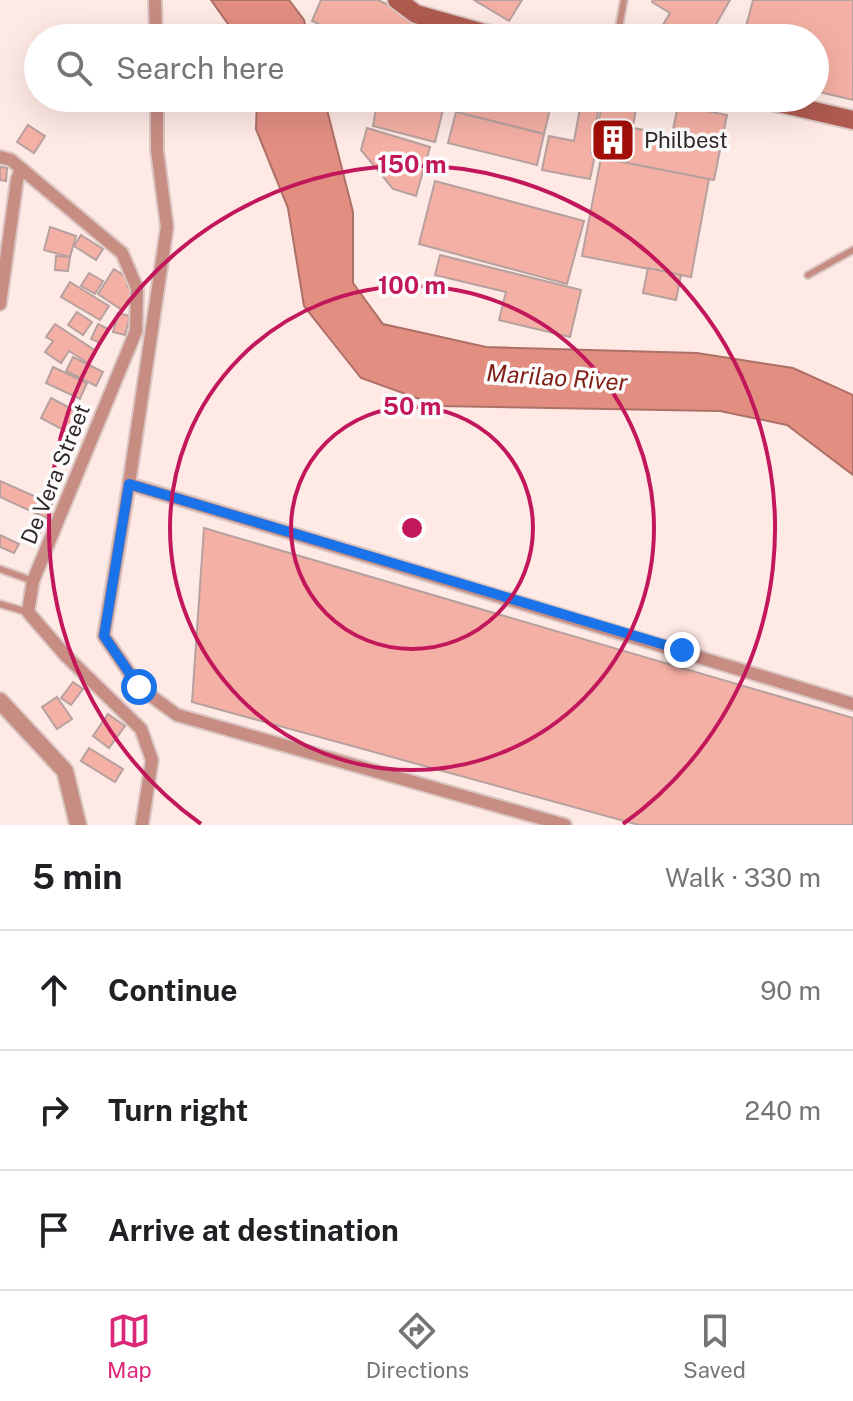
<!DOCTYPE html>
<meta charset="utf-8">
<style>
:root{--surface:#fff;--page:#f6f6f6;--text:#202124;--muted:#757577;--line:#e0e0e0;--accent:#db2777}
body{margin:0;font-family:"Public Sans",sans-serif;background:var(--page);color:var(--text)}
.stop{position:absolute;width:24px;height:24px;margin:-18px;border:6px solid #1a73e8;border-radius:50%;background:#fff}
.stop.end{background:#1a73e8;border-color:#fff;box-shadow:0 2px 8px #0008}
.list{margin:0;padding:0;list-style:none}
h2{display:flex;justify-content:space-between;align-items:center;height:104px;margin:0;padding:0 32px;font-size:34px}
h2 small{font-size:26px;font-weight:400;color:var(--muted)}
.list li{display:grid;grid-template-columns:52px 1fr auto;gap:24px;align-items:center;box-sizing:border-box;height:120px;padding:0 32px;border-top:2px solid var(--line)}
.list b{display:block;font-size:30px;white-space:nowrap}
.list em{font-size:26px;font-style:normal;color:var(--muted)}
.icon{flex:none;width:44px;height:44px;fill:none;stroke:currentColor;stroke-width:2;stroke-linecap:round;stroke-linejoin:round}
.map{position:relative;flex:none;width:853px;height:825px;overflow:hidden}
.search{position:absolute;background:var(--surface);box-shadow:0 8px 32px #0002;left:24px;right:24px;top:24px;height:88px;display:flex;align-items:center;gap:20px;box-sizing:border-box;padding:0 28px;border-radius:44px;color:var(--muted);font-size:30px}
.sheet{height:464px;background:var(--surface)}
nav{display:flex;justify-content:space-around;align-items:center;box-sizing:border-box;height:112px;border-top:2px solid var(--line);background:var(--surface);font-size:22px;color:var(--muted)}
nav a{display:grid;justify-items:center;gap:4px}
nav .on{color:var(--accent)}
.map>svg:first-child{display:block}
.water{fill:#e28f82;stroke:#ad7067;stroke-width:2}
.building{fill:#f5b0a5;stroke:#b6a19e;stroke-width:2}
.lines{fill:none;stroke-linecap:round;stroke-linejoin:round}
.service-casing{stroke:#dac6c3;stroke-width:10}
.minor-casing{stroke:#dac6c3;stroke-width:16}
.tertiary-casing{stroke:#dac6c3;stroke-width:20}
.secondary-casing{stroke:#dac6c3;stroke-width:22}
.service{stroke:#c78d83;stroke-width:6}
.minor{stroke:#c78d83;stroke-width:12}
.tertiary{stroke:#c78d83;stroke-width:16}
.secondary{stroke:#af5b4f;stroke-width:18}
.route{stroke:#1a73e8;stroke-width:10}
.ring{fill:none;stroke:#c2185b;stroke-width:4}
.labels{text-anchor:middle;stroke-width:7;stroke-linejoin:round;paint-order:stroke}
.poi-label{font-size:22px;fill:#312928;stroke:#fcfcfc;text-anchor:start}
.street-label{font-size:22px;fill:#312928;stroke:#fcfcfc}
.water-label{font-size:24px;font-style:italic;fill:#801f17;stroke:#fcfcfc}
.centre{fill:#c2185b;stroke:#fcfcfc;stroke-width:4}
.ring-label{font-size:24px;text-anchor:middle;font-weight:bold;fill:#c2185b;stroke:#fcfcfc;stroke-width:7;stroke-linejoin:round;paint-order:stroke}
</style>
<div class="map">
<svg width="853" height="825" viewBox="0 0 853 825">
<rect width="100%" height="100%" fill="#ffe9e5"/>
<!-- water -->
<g class="water">
<polygon points="211,0 289,0 304,20 308,38 238,38"/>
<polygon points="257,98 324,98 353,212 353,283 383,324 486,347 697,353 793,368 853,395 853,475 787,425 720,411 439,406 361,378 304,306 288,208 256,129"/>
</g>
<!-- building -->
<g class="building">
<polygon points="321,0 378,0 461,38 350,38 312,21"/>
<polygon points="474,0 522,0 509,21"/>
<polygon points="653,0 730,0 710,35 699,29 694,38 655,38 670,13 652,2"/>
<polygon points="753,0 853,0 853,100 815,91 815,38 743,38"/>
<polygon points="378,98 432,98 445,102 435,142 373,126"/>
<polygon points="460,98 523,98 551,105 544,134 456,112"/>
<polygon points="523,98 553,98 551,105"/>
<polygon points="603,98 638,98 627,159 593,153"/>
<polygon points="581,103 599,106 591,154 595,155 590,179 542,170 549,136 574,141"/>
<polygon points="678,105 727,115 714,180 627,163 633,128 672,135"/>
<polygon points="456,112 544,134 537,165 448,143"/>
<polygon points="28,125 45,136 34,153 17,142"/>
<polygon points="367,128 430,147 416,196 393,189 361,150"/>
<polygon points="601,158 709,179 691,277 582,256"/>
<polygon points="0,167 7,168 6,181 0,180"/>
<polygon points="435,181 584,221 567,284 419,244"/>
<polygon points="50,227 76,236 70,257 44,250"/>
<polygon points="81,235 103,249 96,260 74,246"/>
<polygon points="440,255 581,290 570,337 499,320 506,292 435,275"/>
<polygon points="56,256 70,257 68,271 55,270"/>
<polygon points="648,268 681,275 676,300 643,293"/>
<polygon points="114,269 131,280 127,286 134,291 122,310 98,294"/>
<polygon points="89,273 103,281 95,294 81,286"/>
<polygon points="70,282 109,306 100,320 61,297"/>
<polygon points="77,312 92,322 83,335 68,325"/>
<polygon points="118,313 130,316 125,335 113,332"/>
<polygon points="55,324 96,351 88,363 69,351 61,363 45,352 53,341 46,337"/>
<polygon points="98,324 108,329 101,343 91,339"/>
<polygon points="73,357 103,372 96,386 66,371"/>
<polygon points="53,367 87,383 80,399 46,383"/>
<polygon points="51,398 79,413 69,433 41,418"/>
<polygon points="0,481 52,504 46,518 0,497"/>
<polygon points="32,522 43,527 36,542 25,537"/>
<polygon points="204,528 853,718 853,825 639,825 192,702"/>
<polygon points="0,535 19,544 14,553 0,547"/>
<polygon points="73,682 83,689 71,705 61,698"/>
<polygon points="57,697 72,719 57,729 42,707"/>
<polygon points="108,714 125,726 109,748 93,736"/>
<polygon points="89,748 123,769 115,782 81,761"/>
</g>
<g class="lines">
<!-- service casing -->
<g class="service-casing">
<g id="service">
<polyline points="617,38 624,0"/>
<polyline points="808,275 853,250"/>
<polyline points="0,569 33,581"/>
<polyline points="0,604 27,612"/>
</g>
</g>
<!-- minor casing -->
<g class="minor-casing">
<g id="minor">
<polyline points="155,0 156,38"/>
<polyline points="157,98 157,150 167,227 129,484 104,636 139,687 177,715 565,825"/>
<polyline points="0,157 11,160 122,253 137,288 136,331 33,581 28,612 66,656 141,729 152,760 142,825"/>
<polyline points="0,304 17,180 21,169"/>
<polyline points="129,484 853,704"/>
</g>
</g>
<!-- tertiary casing -->
<g class="tertiary-casing">
<polyline id="tertiary" points="0,701 65,771 78,825"/>
</g>
<!-- secondary casing -->
<g class="secondary-casing">
<g id="secondary">
<polyline points="397,0 416,14 501,38"/>
<polyline points="758,98 853,120"/>
</g>
</g>
<!-- service -->
<use href="#service" class="service"/>
<!-- minor -->
<use href="#minor" class="minor"/>
<!-- tertiary -->
<use href="#tertiary" class="tertiary"/>
<!-- secondary -->
<use href="#secondary" class="secondary"/>
</g>
<g class="lines">
<!-- route -->
<polyline class="route" points="139,687 104,636 129,484 682,650"/>
</g>
<!-- distance rings -->
<g class="ring">
<circle cx="412" cy="528" r="121"/>
<circle cx="412" cy="528" r="242"/>
<path d="M201 824A363 363 0 1 1 623 824"/>
</g>
<!-- icons -->
<defs>
<g id="building-square" transform="scale(2.3)"><rect x="-9" y="-9" width="18" height="18" rx="4" fill="#a40e08" stroke="#fcfcfc"/><path d="M-4-6H4V6H1V3H-1V6H-4ZM-2.5-4.3h1.7v1.8h-1.7ZM.8-4.3h1.7v1.8H.8ZM-2.5-1h1.7V.8h-1.7ZM.8-1h1.7V.8H.8Z" fill="#fff"/></g>
</defs>
<g fill-rule="evenodd">
<use href="#building-square" x="613" y="140"/>
</g>
<g class="labels">
<!-- poi labels -->
<g class="poi-label">
<text x="644" y="148">Philbest</text>
</g>
<!-- street labels -->
<g class="street-label">
<text transform="translate(55 474) rotate(-68)" y="8">De Vera Street</text>
</g>
<!-- water labels -->
<g class="water-label">
<text transform="translate(557 378) rotate(4)" y="8">Marilao River</text>
</g>
</g>
<circle cx="412" cy="528" r="12" class="centre"/>
<g class="ring-label">
<text x="412" y="173">150 m</text>
<text x="412" y="294">100 m</text>
<text x="412" y="415">50 m</text>
</g>
</svg>
<div class="stop" style="left:139px;top:687px"></div>
<div class="stop end" style="left:682px;top:650px"></div>
<div class="search"><svg class="icon" aria-label="search" viewBox="0 0 24 24"><circle cx="10" cy="10" r="6"/><path d="M15 15l6 6"/></svg>Search here</div>
</div>
<section class="sheet">
<h2>5 min<small>Walk · 330 m</small></h2>
<ul class="list">
<li><svg class="icon" aria-label="ahead" viewBox="0 0 24 24"><path d="M12 20V5M6 11l6-6 6 6"/></svg><div><b>Continue</b></div><em>90 m</em></li>
<li><svg class="icon" aria-label="right" viewBox="0 0 24 24"><path d="M7 20v-9h11M14 6l5 5-5 5"/></svg><div><b>Turn right</b></div><em>240 m</em></li>
<li><svg class="icon" aria-label="arrive" viewBox="0 0 24 24"><path d="M6 21V4h12l-3 4 3 4H6"/></svg><div><b>Arrive at destination</b></div></li>
</ul>
</section>
<nav>
<a class="on"><svg class="icon" aria-label="map" viewBox="0 0 24 24"><path d="M3 6l6-2 6 2 6-2v14l-6 2-6-2-6 2zM9 4v14M15 6v14"/></svg>Map</a>
<a><svg class="icon" aria-label="directions" viewBox="0 0 24 24"><path d="M12 3l9 9-9 9-9-9zM9 14v-3h6M13 9l2 2-2 2"/></svg>Directions</a>
<a><svg class="icon" aria-label="saved" viewBox="0 0 24 24"><path d="M7 4h10v16l-5-4-5 4z"/></svg>Saved</a>
</nav>
